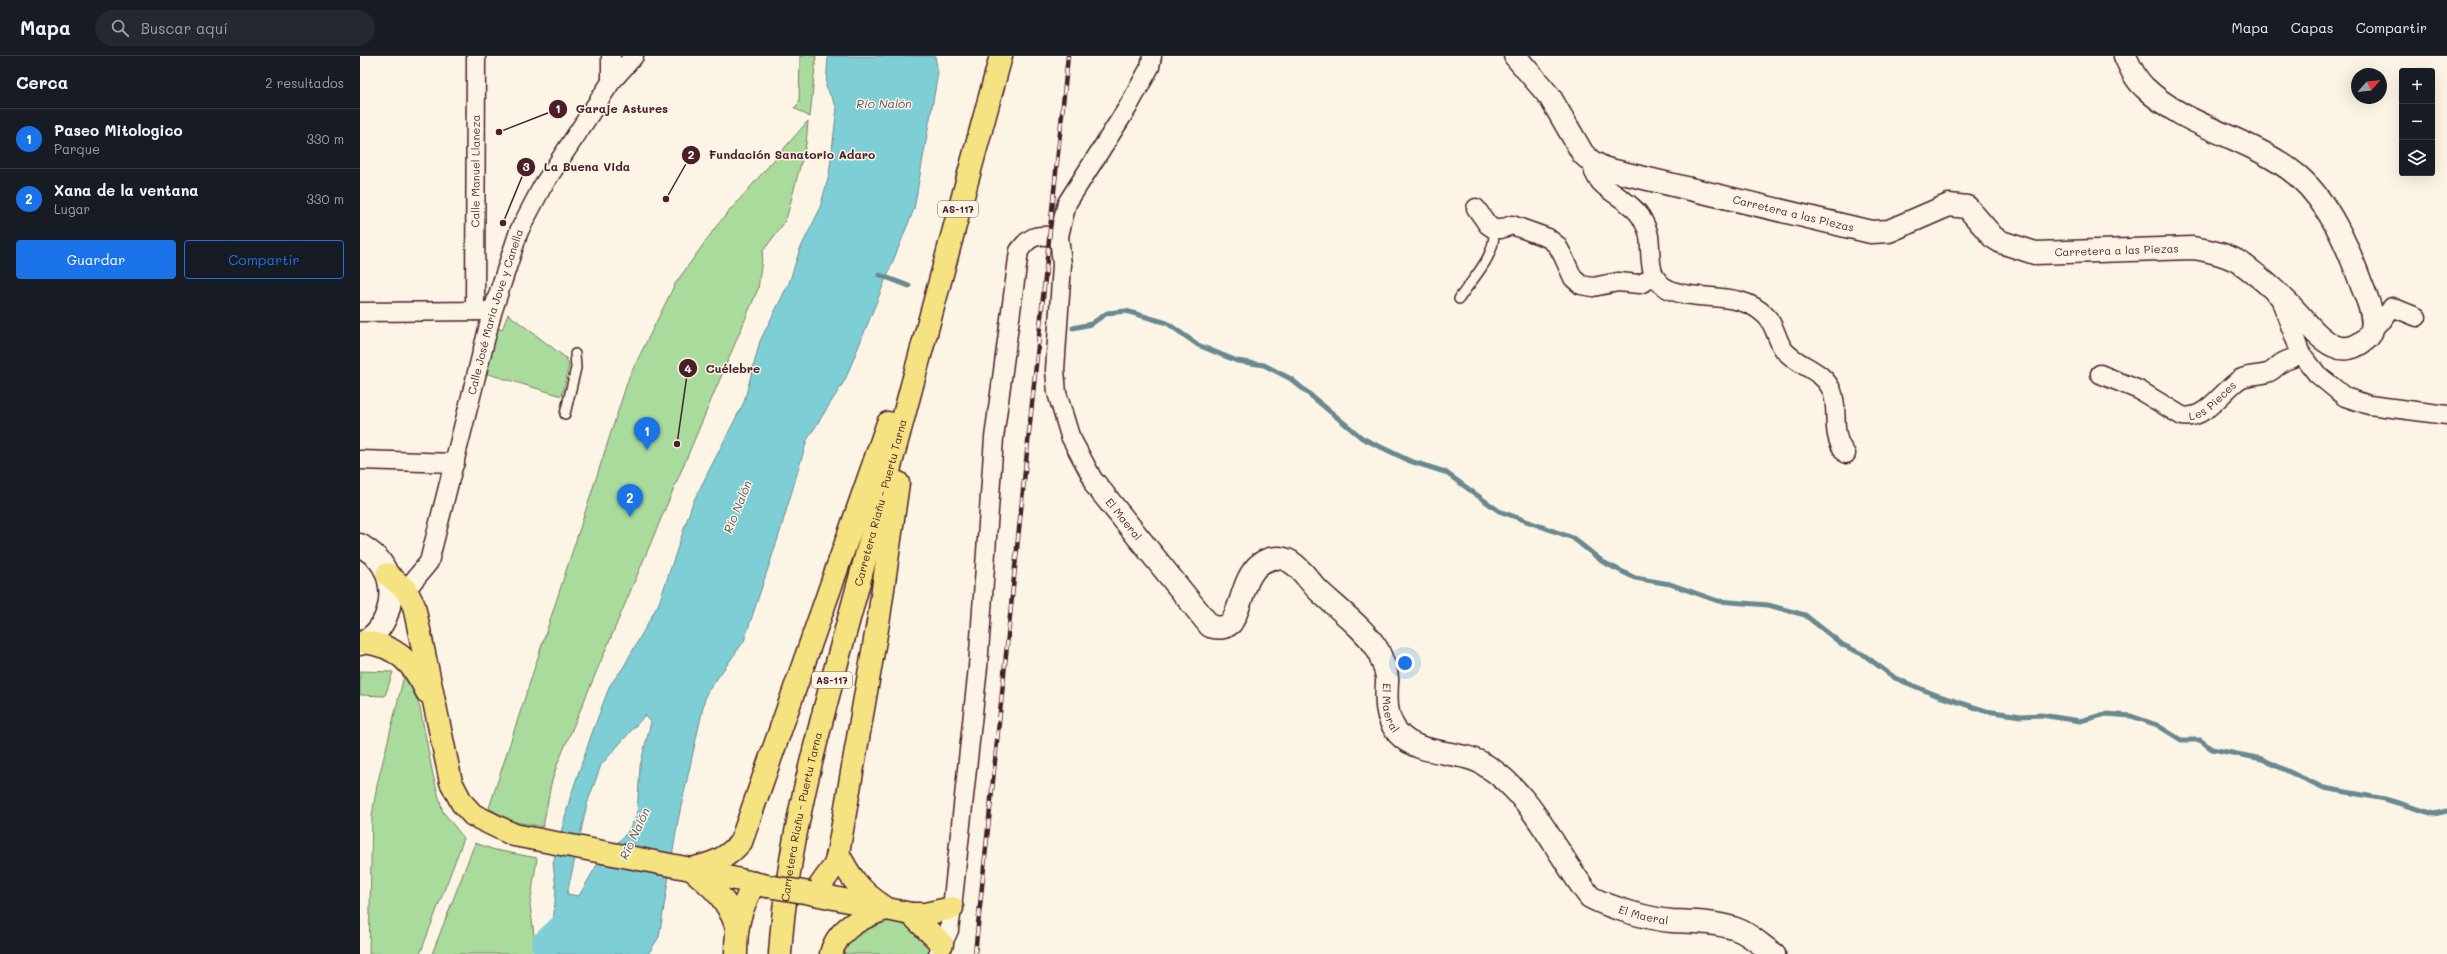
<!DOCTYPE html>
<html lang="es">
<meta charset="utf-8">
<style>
:root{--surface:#171b24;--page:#242831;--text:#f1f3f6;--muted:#9ea1a6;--line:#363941;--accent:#1a73e8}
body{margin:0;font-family:Mali,sans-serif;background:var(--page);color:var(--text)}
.controls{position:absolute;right:12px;top:12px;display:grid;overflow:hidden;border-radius:4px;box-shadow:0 4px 16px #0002}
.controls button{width:36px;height:36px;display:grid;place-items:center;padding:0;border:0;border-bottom:1px solid var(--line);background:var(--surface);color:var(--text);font:20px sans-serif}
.compass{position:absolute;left:1991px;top:12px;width:36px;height:36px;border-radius:50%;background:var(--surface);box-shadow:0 4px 16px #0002;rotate:63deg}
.you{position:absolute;left:1045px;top:607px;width:14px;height:14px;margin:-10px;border:3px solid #fff;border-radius:50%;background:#1a73e8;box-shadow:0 0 0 6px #1a73e833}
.badge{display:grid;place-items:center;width:26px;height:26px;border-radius:50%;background:var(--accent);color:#fff;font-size:13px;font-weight:700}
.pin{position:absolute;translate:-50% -33px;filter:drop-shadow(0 1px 2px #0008)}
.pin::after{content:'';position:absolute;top:21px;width:14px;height:12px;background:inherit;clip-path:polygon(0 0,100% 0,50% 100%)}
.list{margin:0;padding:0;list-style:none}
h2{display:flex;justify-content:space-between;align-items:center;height:52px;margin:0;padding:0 16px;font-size:17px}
h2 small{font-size:13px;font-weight:400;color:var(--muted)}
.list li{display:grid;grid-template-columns:26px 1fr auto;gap:12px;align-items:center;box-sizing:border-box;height:60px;padding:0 16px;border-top:1px solid var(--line)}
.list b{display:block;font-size:15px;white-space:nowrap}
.list p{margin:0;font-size:13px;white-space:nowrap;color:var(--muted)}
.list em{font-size:13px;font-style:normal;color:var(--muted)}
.actions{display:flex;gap:8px;padding:12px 16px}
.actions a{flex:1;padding:9px 0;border:1px solid var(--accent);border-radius:4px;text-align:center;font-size:14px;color:var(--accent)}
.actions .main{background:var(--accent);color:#fff}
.icon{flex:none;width:22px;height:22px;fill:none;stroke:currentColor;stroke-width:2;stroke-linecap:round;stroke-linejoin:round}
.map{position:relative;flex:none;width:2087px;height:898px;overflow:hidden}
header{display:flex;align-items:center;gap:24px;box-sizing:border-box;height:56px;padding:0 20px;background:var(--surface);border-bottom:1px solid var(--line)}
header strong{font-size:19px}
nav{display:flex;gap:22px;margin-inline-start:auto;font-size:14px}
.search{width:280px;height:36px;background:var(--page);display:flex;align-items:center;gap:10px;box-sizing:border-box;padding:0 14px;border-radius:22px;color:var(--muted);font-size:15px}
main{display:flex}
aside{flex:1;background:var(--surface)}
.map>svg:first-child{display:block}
.green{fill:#a8db9c;stroke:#797d64}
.water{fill:#7ecfd5;stroke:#698991;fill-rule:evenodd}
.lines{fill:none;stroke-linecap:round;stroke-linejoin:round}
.stream{stroke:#698991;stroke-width:5}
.river{stroke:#7ecfd5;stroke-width:29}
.lane-casing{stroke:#4a1f2b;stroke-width:12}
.street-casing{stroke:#4a1f2b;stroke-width:21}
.secondary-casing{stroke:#4a1f2b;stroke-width:25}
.primary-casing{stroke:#4a1f2b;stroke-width:25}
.lane{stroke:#fcf5e5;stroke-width:9}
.street{stroke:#fcf5e5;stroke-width:18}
.secondary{stroke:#fcf5e5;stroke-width:22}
.primary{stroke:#f5e381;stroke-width:22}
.rail-casing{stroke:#4a1f2b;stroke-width:4.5}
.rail{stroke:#fcf5e5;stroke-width:3;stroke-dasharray:9;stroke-linecap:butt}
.primary-bridge-casing{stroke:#4a1f2b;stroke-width:25;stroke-linecap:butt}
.primary-bridge{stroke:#f5e381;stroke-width:22}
.labels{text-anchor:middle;stroke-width:3;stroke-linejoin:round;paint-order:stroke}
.shield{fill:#fcf5e5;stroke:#7f5f63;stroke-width:1}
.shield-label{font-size:10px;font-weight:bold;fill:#4a1f2b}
.street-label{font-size:11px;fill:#4a1f2b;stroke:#fcf5e5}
.water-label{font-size:12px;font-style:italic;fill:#5a545e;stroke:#fcf5e5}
.leader{fill:none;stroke:#4a1f2b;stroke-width:1.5}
.callout-dot{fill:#4a1f2b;stroke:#fcf5e5;stroke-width:1.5}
.mark-label{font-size:12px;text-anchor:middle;font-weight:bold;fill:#fff}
.callout-label{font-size:12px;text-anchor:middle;font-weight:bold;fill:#4a1f2b;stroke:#fcf5e5;stroke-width:3;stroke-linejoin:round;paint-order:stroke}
</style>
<header>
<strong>Mapa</strong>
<div class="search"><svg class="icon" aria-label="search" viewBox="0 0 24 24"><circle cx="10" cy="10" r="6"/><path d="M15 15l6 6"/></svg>Buscar aquí</div>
<nav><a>Mapa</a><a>Capas</a><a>Compartir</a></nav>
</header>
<main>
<aside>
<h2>Cerca<small>2 resultados</small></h2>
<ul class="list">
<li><span class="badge">1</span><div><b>Paseo Mitologico</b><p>Parque</p></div><em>330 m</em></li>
<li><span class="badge">2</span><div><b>Xana de la ventana</b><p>Lugar</p></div><em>330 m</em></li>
</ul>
<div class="actions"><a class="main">Guardar</a><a>Compartir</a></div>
</aside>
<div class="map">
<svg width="2087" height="898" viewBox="0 0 2087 898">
<rect width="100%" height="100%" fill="#fcf5e5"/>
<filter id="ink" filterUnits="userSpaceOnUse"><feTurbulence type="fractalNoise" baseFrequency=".025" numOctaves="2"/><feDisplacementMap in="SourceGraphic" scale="8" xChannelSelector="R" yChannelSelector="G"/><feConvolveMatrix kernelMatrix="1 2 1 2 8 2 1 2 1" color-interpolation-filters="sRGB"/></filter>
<g filter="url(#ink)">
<!-- green -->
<g class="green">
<polygon points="440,0 456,0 450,61 434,52 439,47"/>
<polygon points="448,65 446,88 427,160 424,167 403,195 398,233 197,709 191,728 183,771 150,765 129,752 269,321 315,228 358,168"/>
<polygon points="148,258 206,302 209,309 202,340 125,317 138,272 142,274"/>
<polygon points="0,615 33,616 25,640 0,639"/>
<polygon points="44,620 53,634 60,652 73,719 83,756 104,782 60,898 9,898 12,760 17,729"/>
<polygon points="115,787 135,794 177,802 170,849 176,894 174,898 72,898"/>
<polygon points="551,858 578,898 471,898 493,867"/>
</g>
<!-- water -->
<path class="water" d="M468,0H575L578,17L554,153L485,324L447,384L419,479L384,585L346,638L318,764L299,881L288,898H196L192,881L196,833L193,807L210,742L231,680L250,629L263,612L299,547L333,446L384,346L400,285L429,227L440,193L459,155L469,119L477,52L466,31ZM285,659L291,666L280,710L277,759L267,777L238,807L219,840L207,838L227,748L241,709Z"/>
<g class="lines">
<!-- stream -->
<g class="stream">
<polyline points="520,219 549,230"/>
<polyline points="713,272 731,268 747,257 766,255 807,267 838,289 877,305 904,309 931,323 1002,382 1050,405 1085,416 1139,455 1213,482 1243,506 1275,522 1310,528 1358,545 1408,549 1445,559 1483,589 1504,599 1535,622 1576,639 1626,655 1661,660 1681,659 1720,665 1746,658 1771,660 1797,669 1821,684 1840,684 1852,693 1902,703 1964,732 2025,743 2074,758 2087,755"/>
</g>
<!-- river -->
<polyline class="river" points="186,888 208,867 225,860"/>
<!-- lane casing -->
<g class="lane-casing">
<g id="lane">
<path d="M1099,243C1114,220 1136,201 1134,173"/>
<polyline points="205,358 216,312 215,298"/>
</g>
</g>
<!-- street casing -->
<g class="street-casing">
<g id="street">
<polyline points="251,0 251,26"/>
<path d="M1232,106C1232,133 1269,141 1281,161C1284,167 1288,173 1289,180C1292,200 1286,222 1308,233C1339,247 1380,233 1406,260C1416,270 1416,284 1424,294C1438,311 1463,313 1472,335C1480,356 1469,377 1486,398"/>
<polyline points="1116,152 1128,169 1134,173 1141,173 1152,169 1188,182 1197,189 1203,200 1213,222 1221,229 1233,231 1258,226 1280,228 1294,221"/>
<polyline points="1920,242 1940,296 1957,318 1985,341 2009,349 2087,359"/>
<path id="s1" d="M115,255L116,0"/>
<polyline points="0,256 126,255"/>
<polyline points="2012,272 2023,264 2032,251 2057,261"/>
<path id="s2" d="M1740,318L1779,334L1822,360C1845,365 1863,334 1880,323C1890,318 1898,320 1907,317C1912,316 1916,311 1920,308C1926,303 1936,303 1940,296"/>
<polyline points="0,404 95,407"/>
<polyline points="736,429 710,380 697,337 695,314 702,209 699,180 707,147 768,51 790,11 792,0"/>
<path id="s3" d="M46,534L69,506L132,257L159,175L182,131L251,26L274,0"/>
<path d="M578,898L589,874L592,852L618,611L634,382L659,195C672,177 678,180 699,180"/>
</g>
</g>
<!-- secondary casing -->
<g class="secondary-casing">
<g id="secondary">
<path id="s4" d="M1155,0L1190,41L1223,98L1232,106L1246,113L1511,176L1529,175L1589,149L1607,151L1633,181L1641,186L1675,197L1833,192C1851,195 1870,199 1885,210C1901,222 1917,236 1931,250C1944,263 1957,282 1974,290C1985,295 1995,292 2005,284C2021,272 2008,245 2002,230C1988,191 1970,148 1938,120C1892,81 1827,73 1784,31C1775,23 1770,11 1765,0"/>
<path id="s5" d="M736,429L850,570C858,572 864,573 871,567C882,551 883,521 900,508C909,501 921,500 931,506C942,513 949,525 958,534C974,550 1014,580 1020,599C1023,608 1028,617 1027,626C1026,643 1025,662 1038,677C1059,701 1100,693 1125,709C1173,738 1196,798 1230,841C1251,852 1288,863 1312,865C1334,866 1355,866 1376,873C1391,878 1401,890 1414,898"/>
<path d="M0,489C6,493 14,498 19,504C40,530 31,574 0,588"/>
</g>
</g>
<!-- primary casing -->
<g class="primary-casing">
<g id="primary">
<polyline points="27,518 46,534 54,550 91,726 102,747 113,759 154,779 331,813 407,830"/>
<path d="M4,586C37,590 53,607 67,636"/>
<path d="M478,797C489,820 501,836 523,850"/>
<path d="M331,813C354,807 365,804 381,786L528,367"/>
<path d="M335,816C355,833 367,844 376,869"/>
<polyline points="450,837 551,858 565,858 592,852"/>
<polyline points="454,838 475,809 478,797 519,561 538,427"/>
<polyline points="551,858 582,888"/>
<path d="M376,898C376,867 380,855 394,827"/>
<path id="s6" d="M420,898C428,771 466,648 499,526C547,350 593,175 641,0"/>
<path d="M471,898C477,872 504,860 526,853"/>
</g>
</g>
<!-- lane -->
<use href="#lane" class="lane"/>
<!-- street -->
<use href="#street" class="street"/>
<!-- secondary -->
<use href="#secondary" class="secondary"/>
<!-- primary -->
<use href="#primary" class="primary"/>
<!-- rail casing -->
<g class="rail-casing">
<polyline id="rail" points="615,898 708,0"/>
</g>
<!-- rail -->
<use href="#rail" class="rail"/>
<!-- primary-bridge casing -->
<g class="primary-bridge-casing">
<polyline id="primary-bridge" points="407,830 450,837"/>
</g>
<!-- primary-bridge -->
<use href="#primary-bridge" class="primary-bridge"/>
</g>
</g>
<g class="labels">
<!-- shield labels -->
<g class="shield">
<rect x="578" y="145" width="40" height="16" rx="3"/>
<rect x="452" y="616" width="40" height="16" rx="3"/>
</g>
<g class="shield-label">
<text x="598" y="157">AS-117</text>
<text x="472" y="628">AS-117</text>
</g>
<!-- street labels -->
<g class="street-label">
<text dy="4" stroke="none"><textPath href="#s1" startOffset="140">Calle Manuel Llaneza</textPath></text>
<text dy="4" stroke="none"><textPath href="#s4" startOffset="340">Carretera a las Piezas</textPath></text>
<text dy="4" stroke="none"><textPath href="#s4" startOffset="688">Carretera a las Piezas</textPath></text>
<text dy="4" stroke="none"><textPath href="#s3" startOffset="295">Calle José María Jove y Canella</textPath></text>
<text dy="4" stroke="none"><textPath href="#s2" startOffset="128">Les Pieces</textPath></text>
<text dy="4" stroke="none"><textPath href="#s6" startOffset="463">Carretera Riañu - Puertu Tarna</textPath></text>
<text dy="4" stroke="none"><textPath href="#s5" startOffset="44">El Maeral</textPath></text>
<text dy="4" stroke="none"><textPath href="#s5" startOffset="487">El Maeral</textPath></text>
<text dy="4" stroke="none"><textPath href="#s6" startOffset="139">Carretera Riañu - Puertu Tarna</textPath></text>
<text dy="4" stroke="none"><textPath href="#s5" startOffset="835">El Maeral</textPath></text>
</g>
<!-- water labels -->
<g class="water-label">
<text x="524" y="52">Río Nalón</text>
<text transform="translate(378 451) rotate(-68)" y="4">Río Nalón</text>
<text transform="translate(275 778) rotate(-65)" y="4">Río Nalón</text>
</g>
</g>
<!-- callouts -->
<path class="leader" d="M139 76L198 53M306 143L331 99M143 167L166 111M317 388L328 312"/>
<g class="callout-dot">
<circle cx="139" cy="76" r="4"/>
<circle cx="306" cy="143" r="4"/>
<circle cx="143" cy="167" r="4"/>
<circle cx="317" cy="388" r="4"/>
<circle cx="198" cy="53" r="10"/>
<circle cx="331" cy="99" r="10"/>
<circle cx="166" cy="111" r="10"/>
<circle cx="328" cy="312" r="10"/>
</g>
<g class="mark-label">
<text x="198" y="57">1</text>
<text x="331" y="103">2</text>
<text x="166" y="115">3</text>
<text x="328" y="317">4</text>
</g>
<g class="callout-label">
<text x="262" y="57">Garaje Astures</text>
<text x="432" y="103">Fundación Sanatorio Adaro</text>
<text x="227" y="115">La Buena Vida</text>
<text x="373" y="317">Cuélebre</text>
</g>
</svg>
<div class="controls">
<button>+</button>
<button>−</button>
<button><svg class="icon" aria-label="layers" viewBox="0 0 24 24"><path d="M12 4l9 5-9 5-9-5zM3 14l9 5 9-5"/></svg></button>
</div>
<svg class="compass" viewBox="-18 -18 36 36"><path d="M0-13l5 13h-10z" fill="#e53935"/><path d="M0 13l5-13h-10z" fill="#9ea1a6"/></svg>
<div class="you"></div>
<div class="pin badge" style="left:287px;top:394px">1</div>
<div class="pin badge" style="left:270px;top:461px">2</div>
</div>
</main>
